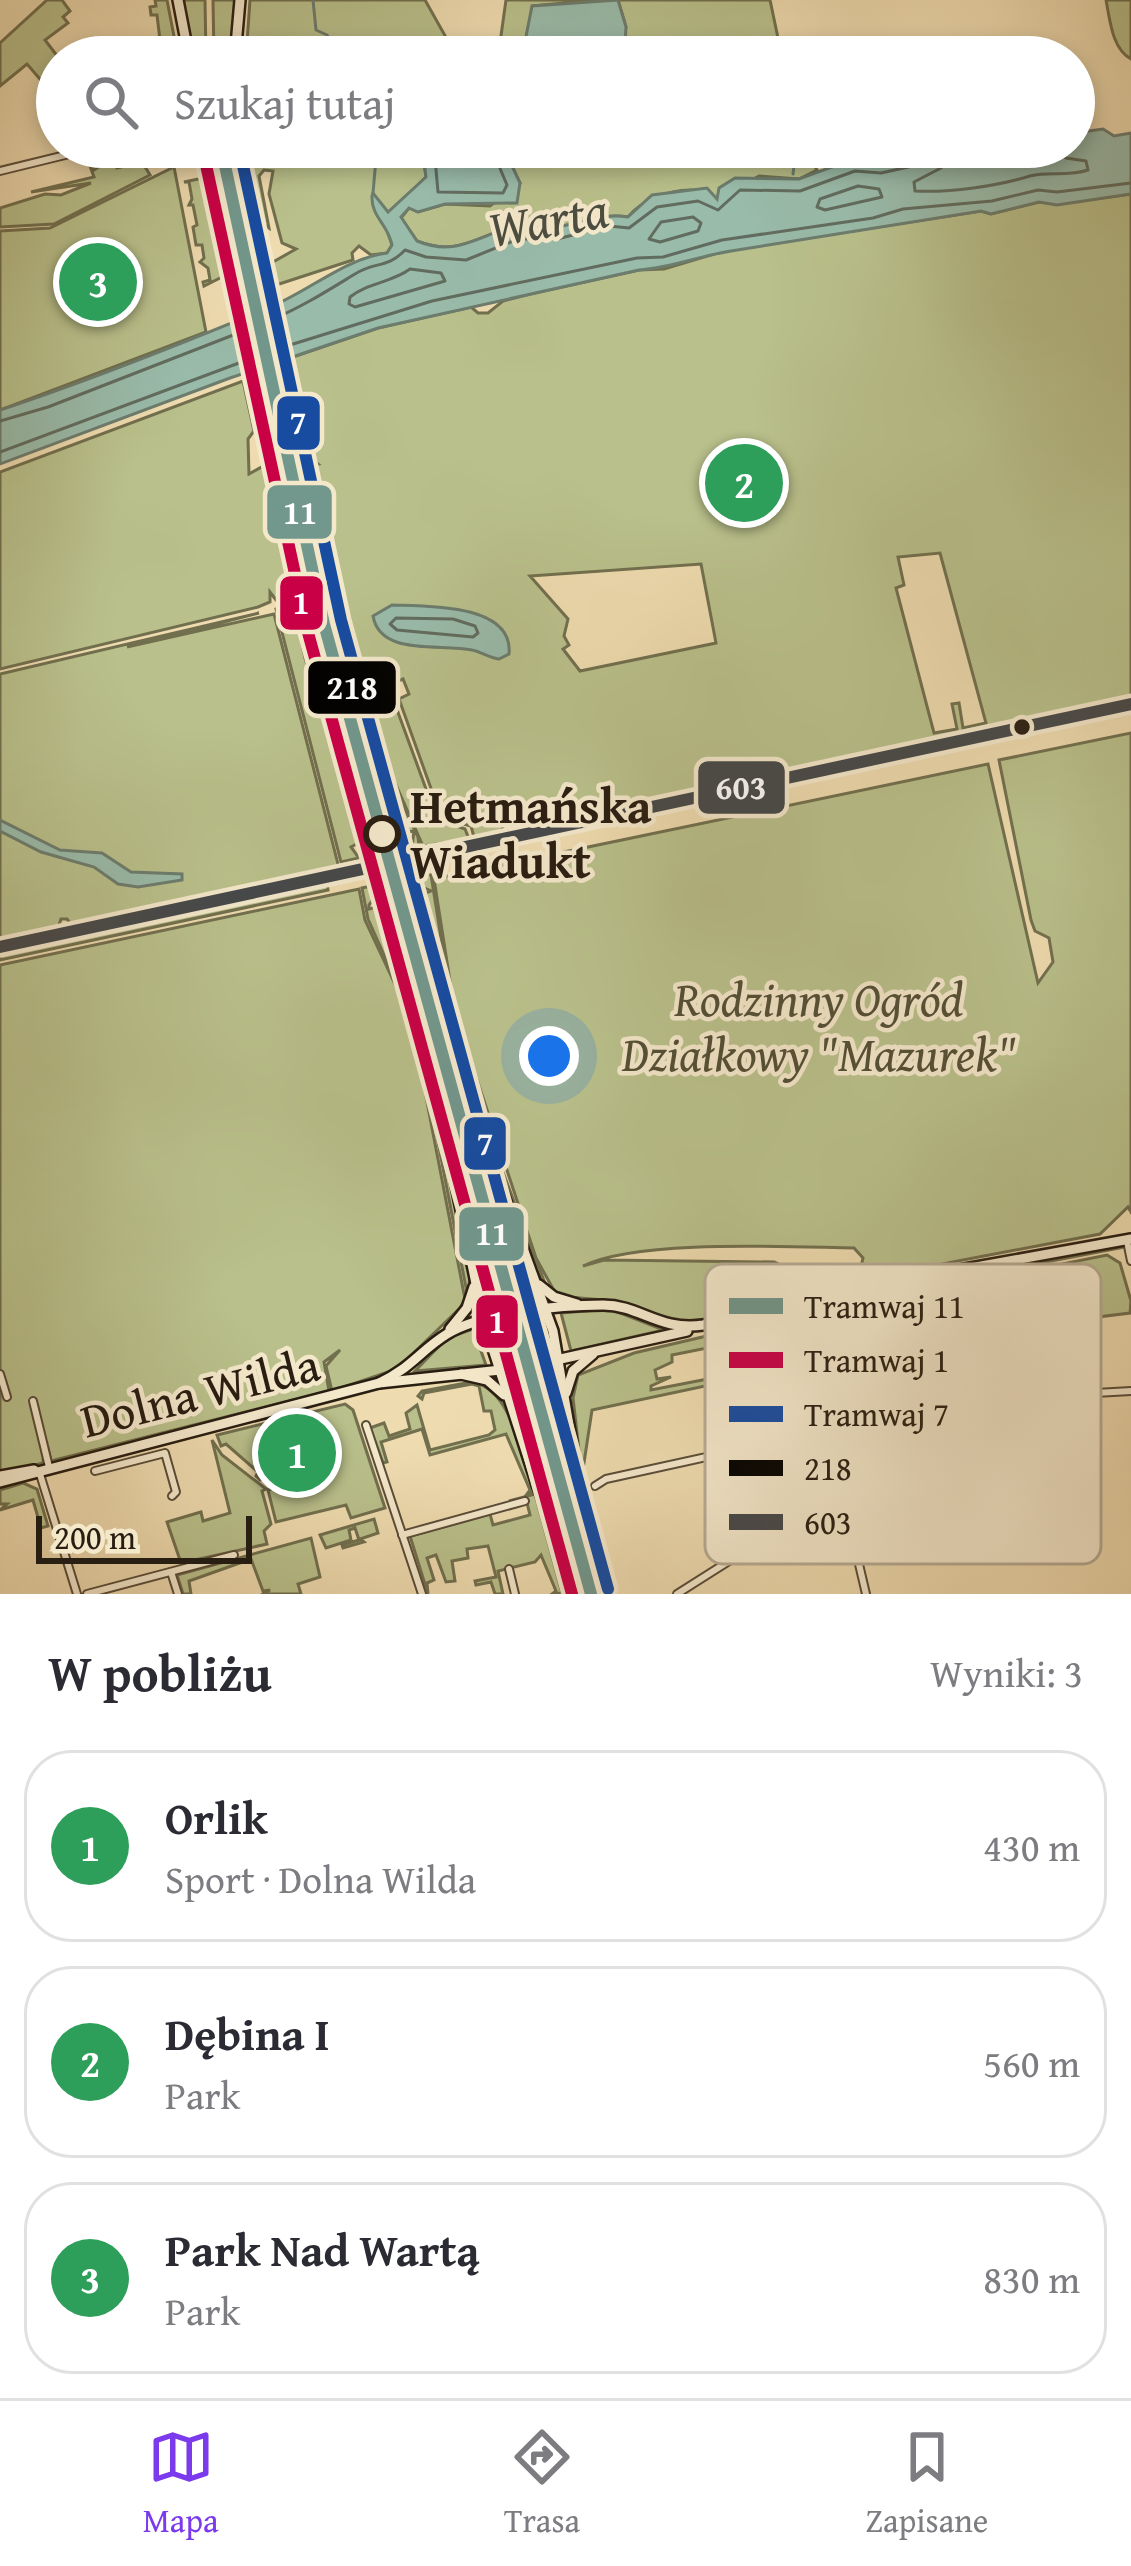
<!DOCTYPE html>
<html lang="pl">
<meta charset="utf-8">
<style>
:root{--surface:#fff;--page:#f2f2f3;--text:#2b2b33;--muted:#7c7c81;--line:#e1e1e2;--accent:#7c3aed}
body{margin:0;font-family:"Gentium Book Plus",serif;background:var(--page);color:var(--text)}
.scale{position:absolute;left:36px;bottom:30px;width:216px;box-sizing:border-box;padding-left:12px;border:6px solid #291e12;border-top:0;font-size:33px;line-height:42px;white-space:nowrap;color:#291e12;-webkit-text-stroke:9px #f4e8cb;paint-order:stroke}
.you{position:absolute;left:549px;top:1056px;width:42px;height:42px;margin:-30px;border:9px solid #fff;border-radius:50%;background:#1a73e8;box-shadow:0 0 0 18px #1a73e833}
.badge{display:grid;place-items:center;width:78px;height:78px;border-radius:50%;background:var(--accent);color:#fff;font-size:39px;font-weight:700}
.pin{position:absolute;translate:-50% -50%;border:6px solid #fff;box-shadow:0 3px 12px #0006}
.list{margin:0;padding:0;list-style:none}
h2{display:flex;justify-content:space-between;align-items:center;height:156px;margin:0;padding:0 48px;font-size:51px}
h2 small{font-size:39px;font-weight:400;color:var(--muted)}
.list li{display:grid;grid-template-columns:78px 1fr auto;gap:36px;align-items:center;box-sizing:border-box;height:192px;margin:0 24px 24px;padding:0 24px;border:3px solid var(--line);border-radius:48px}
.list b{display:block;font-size:45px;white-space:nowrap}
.list p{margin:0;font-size:39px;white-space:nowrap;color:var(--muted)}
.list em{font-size:39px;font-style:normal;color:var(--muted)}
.icon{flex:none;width:66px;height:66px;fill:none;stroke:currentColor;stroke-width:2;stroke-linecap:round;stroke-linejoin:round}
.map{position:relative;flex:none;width:1131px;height:1594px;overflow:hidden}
.search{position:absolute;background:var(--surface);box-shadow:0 6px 18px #0003;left:36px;right:36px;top:36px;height:132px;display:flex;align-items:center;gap:30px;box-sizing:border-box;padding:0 42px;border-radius:66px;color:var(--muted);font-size:45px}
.sheet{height:804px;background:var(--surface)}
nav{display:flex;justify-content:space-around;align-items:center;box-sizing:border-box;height:168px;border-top:3px solid var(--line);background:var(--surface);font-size:33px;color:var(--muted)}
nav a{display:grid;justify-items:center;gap:6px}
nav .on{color:var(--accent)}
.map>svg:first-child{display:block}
.green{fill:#b9c08b;stroke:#716f4e;stroke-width:3;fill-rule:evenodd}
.water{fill:#9ba;stroke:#6c7c6d;stroke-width:3}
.pier{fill:#eedbaf}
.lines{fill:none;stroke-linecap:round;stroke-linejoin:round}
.shore{stroke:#616c5e;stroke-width:3}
.stream{stroke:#6c7c6d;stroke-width:3}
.street-casing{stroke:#5a4d39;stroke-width:10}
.secondary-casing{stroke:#291e12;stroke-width:14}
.street{stroke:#f4e8cb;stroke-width:6}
.secondary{stroke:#f4e8cb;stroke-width:9}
.secondary-bridge-casing{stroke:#291e12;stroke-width:14;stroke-linecap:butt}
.secondary-bridge{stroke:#f4e8cb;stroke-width:9}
.bus-1-casing{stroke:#f4e8cb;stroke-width:21}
.bus-2-casing{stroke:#f4e8cb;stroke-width:21}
.bus-1{stroke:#000;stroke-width:12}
.bus-2{stroke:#45484a;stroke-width:12}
.tram-1-casing{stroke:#f4e8cb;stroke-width:21}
.tram-2-casing{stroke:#f4e8cb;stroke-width:21}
.tram-3-casing{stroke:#f4e8cb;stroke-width:21}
.tram-1{stroke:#72978c;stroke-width:12}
.tram-2{stroke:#ca0047;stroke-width:12}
.tram-3{stroke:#174ca1;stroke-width:12}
.bus-dot{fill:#291e12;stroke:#f4e8cb;stroke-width:4.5}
.stop-dot{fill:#f4e8cb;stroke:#291e12;stroke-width:6}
.labels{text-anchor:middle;stroke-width:9;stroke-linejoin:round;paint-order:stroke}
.stop-label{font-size:48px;font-weight:bold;fill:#291e12;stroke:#f4e8cb;text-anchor:start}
.park-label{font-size:48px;font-style:italic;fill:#544f36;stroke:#f4e8cb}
.street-label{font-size:48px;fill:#291e12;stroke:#f4e8cb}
.water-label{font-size:51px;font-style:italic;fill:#4b4d40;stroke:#f4e8cb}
.key{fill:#f4e8cb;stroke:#b7ab94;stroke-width:3}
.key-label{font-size:33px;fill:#291e12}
.line-badge{stroke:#f4e8cb;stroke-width:4.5}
.badge-label{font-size:33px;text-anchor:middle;font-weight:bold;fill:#fff}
</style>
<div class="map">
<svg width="1131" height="1594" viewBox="0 0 1131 1594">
<rect width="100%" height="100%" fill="#eedbaf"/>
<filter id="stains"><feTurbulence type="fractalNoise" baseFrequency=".00167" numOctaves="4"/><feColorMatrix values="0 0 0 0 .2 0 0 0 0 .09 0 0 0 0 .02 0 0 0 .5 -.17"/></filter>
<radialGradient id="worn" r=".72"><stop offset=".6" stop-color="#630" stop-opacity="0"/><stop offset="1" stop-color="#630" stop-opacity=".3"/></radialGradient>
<!-- green -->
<g class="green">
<polygon points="47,0 62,0 70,11 63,17 68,23 45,40 58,57 57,75 45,85 27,64 0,86 0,43"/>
<polygon points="155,0 167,0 178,57 162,57 157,15 151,15 150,7 156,6"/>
<polygon points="182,0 205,0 206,57 193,57"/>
<polygon points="213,0 236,0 232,57 214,57"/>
<polygon points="250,0 425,0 457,57 246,57"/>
<polygon points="506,0 598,0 533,6 522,57 498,57"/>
<polygon points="618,0 770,0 782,57 557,57 571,52 609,53 626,27"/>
<path d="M1106,0H1131V59C1112,49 1110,20 1106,0Z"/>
<polygon points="112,147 117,168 142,162 150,175 54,224 0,227 0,208 45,194 61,195 91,183 31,192 94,177 87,158 77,159 101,151 102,159 92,164 94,170 108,161 108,148"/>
<polygon points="245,147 422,147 426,177 393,211 388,212 378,203 392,245 387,253 371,255 359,246 352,253 353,260 270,287 266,266 296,249 282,243 269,194 273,171 264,170 259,176 269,228 252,217"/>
<path d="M503,147H802L817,170L799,179L759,176L718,199C709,196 699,190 690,190C668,190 641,201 628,217C601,212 580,225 554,227C541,228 528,225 516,227C477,234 459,258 417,241L401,218L409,208L418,212L445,204L490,206L520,183Z"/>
<polygon points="174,167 206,332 0,410 0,231 50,228"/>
<polygon points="203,178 224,276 204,286 203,282 210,280 208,268 200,262 204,258 202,245 196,245 193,227 197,225 193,205 189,205 192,199 189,182 184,182"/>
<path d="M1131,194V701L1033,722L997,725L992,729L516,833L509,824H504L501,832L474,837L471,826L448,820L438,808L399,699L409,694L403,679L388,685L437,819L465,829L469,839L423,846L381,751L307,483L310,472L306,466L318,464L309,457L287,359L378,328L471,307L478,313H488L503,301L530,294L639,270L664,269L724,251L981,211L991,214L1039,202L1057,204ZM940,553L986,723L963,728L959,703L952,704L957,729L934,733L896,588L904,585L898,557ZM701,564L716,643L580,671L563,649L569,645L564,636L568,619L530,576Z"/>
<polygon points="243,381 254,431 248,439 249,474 265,465 276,506 290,593 276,600 270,592 270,602 258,607 0,669 0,472"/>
<polygon points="308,499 337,593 395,828 323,569"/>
<polygon points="279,506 363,833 304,644"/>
<polygon points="288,601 293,603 305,658 362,841 351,847 359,858 341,862 276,609"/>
<polygon points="259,613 127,647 274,614 339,868 73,927 67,919 61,919 57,931 0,943 0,674"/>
<path d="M1131,733V1212L1128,1207L1100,1234L858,1280L863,1258L854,1248C788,1247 638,1239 583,1266L604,1260L774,1262C789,1267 793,1286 797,1300L685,1323L653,1317L615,1301L557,1296L536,1258L455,1013L434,879L988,764L1038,983L1053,962L1049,938L1035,931L1031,920L999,760Z"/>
<polygon points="385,766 418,837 419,846 412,847 414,831 400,833"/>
<polygon points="427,874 431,875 449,988 418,896 431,891 420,886 403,889 422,957 419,959 400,890 392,891 411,962 389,892 377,894 369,905 369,909 380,906 400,991 368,919 362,888"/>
<polygon points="327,884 328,890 0,960 0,950 304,885"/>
<polygon points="359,889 365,920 402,999 421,1071 465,1299 460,1308 397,1369 332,1391 326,1366 340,1350 324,1362 329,1391 51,1461 48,1448 44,1448 43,1463 0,1474 0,965"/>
<polygon points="423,921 501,1167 546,1286 535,1270 458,1055"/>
<polygon points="389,925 425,1054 470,1273 468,1298 427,1085"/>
<polygon points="1120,1245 1124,1247 806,1308 916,1281"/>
<polygon points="1107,1255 1120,1263 1131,1301 1130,1313 1033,1325 818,1363 810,1326 817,1313"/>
<polygon points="523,1259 534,1290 484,1304 477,1271"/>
<polygon points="610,1309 664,1330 571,1351 561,1313"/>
<path d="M531,1315C548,1322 553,1335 546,1351L519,1363L504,1361L494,1340L497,1327Z"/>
<polygon points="788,1317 793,1321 798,1342 806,1341 802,1353 792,1355 790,1350 766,1355 766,1361 736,1368 727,1361 737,1350 722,1345 672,1355 672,1362 655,1370 657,1379 671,1377 651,1386 651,1390 806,1360 812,1365 824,1419 809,1364 592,1410 582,1476 573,1398 578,1375 634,1353"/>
<polygon points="473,1329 486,1365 415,1371 447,1338"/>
<polygon points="557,1374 562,1408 521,1421 508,1385 518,1387"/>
<path d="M471,1382C512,1387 522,1457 534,1492L527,1494L530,1490L506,1434L430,1455L422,1429L381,1442L387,1462L383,1463L370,1428L384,1423L389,1436L410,1429L406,1413L417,1405L430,1450L489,1435L495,1430L491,1411H484L479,1386L472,1384L424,1393L422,1399L418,1396L422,1391Z"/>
<polygon points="345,1404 353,1410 385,1508 351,1518 346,1505 276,1522 268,1490 299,1480 295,1461 294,1466 267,1473 264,1468 266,1479 260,1480 256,1476 258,1472 226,1444 221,1446 217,1435"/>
<polygon points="212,1440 222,1455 266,1489 262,1491 271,1524 264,1531 267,1544 181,1563 167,1522 201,1512 203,1521 230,1513"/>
<polygon points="23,1483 37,1489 48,1526 41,1528 33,1500 0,1510 7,1504 0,1504 0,1490"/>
<polygon points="535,1494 562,1593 552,1594 556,1591 541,1555 535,1562 498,1571 503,1594 495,1594 491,1582 476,1585 475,1581 496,1577 488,1546 467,1549 468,1558 452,1561 455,1581 446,1582 436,1555 427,1558 434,1580 427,1583 428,1594 410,1536 490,1514 493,1525 530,1515 526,1499 509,1501"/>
<polygon points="374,1519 378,1533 360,1539 364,1542 343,1548 342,1545 359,1540 355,1528 349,1530 351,1540 326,1548 320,1535"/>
<polygon points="311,1538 320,1577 298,1584 301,1594 263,1594 270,1590 263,1591 251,1559 189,1581 191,1594 183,1594 177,1575"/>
</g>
<!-- water -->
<g class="water">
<path d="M618,0L626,27L625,45C605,55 595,53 574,53C558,53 540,57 522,57L532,6Z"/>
<path d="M1103,129L1114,136L1131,133V194L1057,205L1039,202L991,214L981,211C897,225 815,237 731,251C699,256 671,268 639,270L378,328L230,378L0,464V410C91,380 181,344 270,307C309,291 346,258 387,253L392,245C388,224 371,217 372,196L373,193L388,212L426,177L422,147H503L520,183L517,203L445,204L418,212L409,208L401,217L417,241C459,258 477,234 516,227C528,225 541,228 554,227C580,225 601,212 628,217L652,195L707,188L717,199L719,188L735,178L799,179L856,158L878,162L947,147H1074V133Z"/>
<path d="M392,605C424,606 514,603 509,654L499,659C489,658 482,652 472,650C442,643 380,657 373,616Z"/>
<polygon points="0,820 60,850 102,853 131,872 182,874 182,880 138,887 118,884 94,867 41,852 0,831"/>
</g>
<!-- pier -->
<polygon class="pier" points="267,302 281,367 250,378 236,314"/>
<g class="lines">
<!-- shore -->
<g class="shore">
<polyline points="434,147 438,192 503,193 507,185 491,147"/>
<path d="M947,147L941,168L914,182L915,191C950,193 997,186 1030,176C1049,171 1068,177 1088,170L1086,161L1066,158L1052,147"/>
<polygon points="858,186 879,189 882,197 825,210 817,207 820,199"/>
<polygon points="693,217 701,223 698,231 660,242 649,239 661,222"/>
<path d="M410,269L441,273L445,281L355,307L349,304L350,297C369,282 391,283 410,269Z"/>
<path d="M271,320C302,307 327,291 355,274C375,261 387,269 405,250L426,257L466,260L518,239H557L609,226L629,228L657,207L698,201L718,210L740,190L800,191L855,171L881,173L922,164L930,158L932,147"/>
<polyline points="277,349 432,301 637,258 663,257 722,240 873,218 903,209 992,201 1038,190 1057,192 1131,183"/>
<polyline points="0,421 48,407 241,332"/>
<polyline points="0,452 247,360"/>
<polygon points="396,618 453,619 475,626 478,633 473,637 397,630 390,624"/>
</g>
<!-- stream -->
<g class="stream">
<polyline points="313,0 316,30 327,35 338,57"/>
<polyline points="793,174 796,149"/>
<polyline points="373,193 377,147"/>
</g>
<!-- street casing -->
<g class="street-casing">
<g id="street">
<polyline points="0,171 98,147"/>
<polyline points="1127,1241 1131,1261"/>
<polyline points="0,1374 7,1397"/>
<polyline points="33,1401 49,1467"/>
<polyline points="366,1425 422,1594"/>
<polyline points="827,1428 866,1594"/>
<polyline points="39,1471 77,1594"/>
<polyline points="95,1471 165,1453 176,1492 172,1496"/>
<polyline points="595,1486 606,1479 912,1412 1005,1398 1131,1391"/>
<polyline points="402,1535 525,1501"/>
<polyline points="509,1569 515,1594"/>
<polyline points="171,1572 178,1594"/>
<polyline points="87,1594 234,1555"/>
<polyline points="677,1594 841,1490"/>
</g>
</g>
<!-- secondary casing -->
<g class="secondary-casing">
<g id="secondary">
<polyline points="178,0 189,57"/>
<polyline points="235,57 240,0"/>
<polyline points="209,147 307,604 374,855"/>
<polyline points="235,147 248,247 307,523 396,850"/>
<polyline points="407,888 450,1051"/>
<polyline points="384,893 426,1037"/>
<polyline points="0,947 1131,704"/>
<polyline points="425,1033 483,1318 537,1485 563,1548"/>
<polyline points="449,1045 553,1331 592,1561"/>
<polyline points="437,1070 490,1270"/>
<polyline points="463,1102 511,1264"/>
<polyline points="539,1285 554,1297 577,1304"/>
<polyline points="450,1329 467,1308 474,1287"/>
<polyline points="461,1374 487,1380 504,1395"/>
<path d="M379,1383C410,1369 421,1350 447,1334C483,1312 562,1305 603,1305C640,1305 658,1331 703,1325L920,1277L1131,1239"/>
<polyline points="566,1393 573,1371 593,1354"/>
<polyline points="552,1409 582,1526"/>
<polyline points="531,1415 574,1594"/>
<polyline points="0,1476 34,1470"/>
<polyline points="0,1482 379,1383 520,1368 687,1331"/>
<polyline points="592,1560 601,1594"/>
</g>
</g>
<!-- street -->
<use href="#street" class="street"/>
<!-- secondary -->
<use href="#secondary" class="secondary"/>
<!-- secondary-bridge casing -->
<g class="secondary-bridge-casing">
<g id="secondary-bridge">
<polyline points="396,850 407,888"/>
<polyline points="374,855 384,893"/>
<polyline points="511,1264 552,1409"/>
<polyline points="490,1270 531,1415"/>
</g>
</g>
<!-- secondary-bridge -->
<use href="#secondary-bridge" class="secondary-bridge"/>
<!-- bus-1 casing -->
<g class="bus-1-casing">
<polyline id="bus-1" points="235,147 248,247 314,549 601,1594"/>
</g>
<!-- bus-2 casing -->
<g class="bus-2-casing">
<polyline id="bus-2" points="0,947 1131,704"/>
</g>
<!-- bus-1 -->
<use href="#bus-1" class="bus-1"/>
<!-- bus-2 -->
<use href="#bus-2" class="bus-2"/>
<!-- tram-1 casing -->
<g class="tram-1-casing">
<polyline id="tram-1" points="221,147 324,624 591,1594"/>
</g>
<!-- tram-2 casing -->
<g class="tram-2-casing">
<polyline id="tram-2" points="203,151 307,629 572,1594"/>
</g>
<!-- tram-3 casing -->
<g class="tram-3-casing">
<polyline id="tram-3" points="239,147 341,620 608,1589"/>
</g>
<!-- tram-1 -->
<use href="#tram-1" class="tram-1"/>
<!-- tram-2 -->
<use href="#tram-2" class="tram-2"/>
<!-- tram-3 -->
<use href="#tram-3" class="tram-3"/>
</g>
<!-- markers -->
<circle class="bus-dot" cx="1022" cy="727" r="10"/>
<circle class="stop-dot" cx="382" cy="834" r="16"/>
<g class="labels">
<!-- stop labels -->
<g class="stop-label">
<text x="410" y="823">Hetmańska<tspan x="410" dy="55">Wiadukt</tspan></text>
</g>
<!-- park labels -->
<g class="park-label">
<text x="819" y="1016">Rodzinny Ogród<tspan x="819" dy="55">Działkowy "Mazurek"</tspan></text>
</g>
<!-- street labels -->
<g class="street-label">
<text transform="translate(200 1392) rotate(-14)" y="17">Dolna Wilda</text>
</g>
<!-- water labels -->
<g class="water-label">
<text transform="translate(548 219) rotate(-10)" y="18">Warta</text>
</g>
</g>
<!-- legend -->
<rect x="705" y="1264" width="396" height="300" rx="18" class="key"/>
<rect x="729" y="1298" width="54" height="16" fill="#72978c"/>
<rect x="729" y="1352" width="54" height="16" fill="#ca0047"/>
<rect x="729" y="1406" width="54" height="16" fill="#174ca1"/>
<rect x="729" y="1460" width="54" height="16" fill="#000"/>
<rect x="729" y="1514" width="54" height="16" fill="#45484a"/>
<g class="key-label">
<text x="804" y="1318">Tramwaj 11</text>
<text x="804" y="1372">Tramwaj 1</text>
<text x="804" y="1426">Tramwaj 7</text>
<text x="804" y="1480">218</text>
<text x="804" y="1534">603</text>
</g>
<g class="line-badge">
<rect x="275" y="394" width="47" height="58" rx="12" fill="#174ca1"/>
<rect x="265" y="483" width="69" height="58" rx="12" fill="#72978c"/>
<rect x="278" y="574" width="47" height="58" rx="12" fill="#ca0047"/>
<rect x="306" y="659" width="92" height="57" rx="12" fill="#000"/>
<rect x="696" y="759" width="91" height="57" rx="12" fill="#45484a"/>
<rect x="462" y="1115" width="46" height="57" rx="12" fill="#174ca1"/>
<rect x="457" y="1205" width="69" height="58" rx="12" fill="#72978c"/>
<rect x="474" y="1293" width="46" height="57" rx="12" fill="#ca0047"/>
</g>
<g class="badge-label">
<text x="298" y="434">7</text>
<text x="300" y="524">11</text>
<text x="301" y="614">1</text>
<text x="352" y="699">218</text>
<text x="741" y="799">603</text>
<text x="485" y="1155">7</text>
<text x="492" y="1245">11</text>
<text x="497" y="1333">1</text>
</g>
<rect width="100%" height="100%" filter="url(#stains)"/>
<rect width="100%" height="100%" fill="url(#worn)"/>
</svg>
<div class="scale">200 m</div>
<div class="you"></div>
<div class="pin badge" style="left:297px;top:1453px;background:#2e9e5b">1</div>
<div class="pin badge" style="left:744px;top:483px;background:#2e9e5b">2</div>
<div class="pin badge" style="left:98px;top:282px;background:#2e9e5b">3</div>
<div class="search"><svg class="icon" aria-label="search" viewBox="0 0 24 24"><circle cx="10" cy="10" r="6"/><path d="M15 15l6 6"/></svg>Szukaj tutaj</div>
</div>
<section class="sheet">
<h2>W pobliżu<small>Wyniki: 3</small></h2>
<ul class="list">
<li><span class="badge" style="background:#2e9e5b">1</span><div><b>Orlik</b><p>Sport · Dolna Wilda</p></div><em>430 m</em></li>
<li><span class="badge" style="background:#2e9e5b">2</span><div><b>Dębina I</b><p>Park</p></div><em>560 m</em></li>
<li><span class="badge" style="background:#2e9e5b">3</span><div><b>Park Nad Wartą</b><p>Park</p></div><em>830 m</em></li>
</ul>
</section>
<nav>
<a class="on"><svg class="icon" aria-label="map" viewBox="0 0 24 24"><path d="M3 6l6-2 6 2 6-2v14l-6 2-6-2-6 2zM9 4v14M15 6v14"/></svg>Mapa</a>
<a><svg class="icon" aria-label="directions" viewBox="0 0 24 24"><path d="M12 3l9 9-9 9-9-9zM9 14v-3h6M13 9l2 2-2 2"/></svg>Trasa</a>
<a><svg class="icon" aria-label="saved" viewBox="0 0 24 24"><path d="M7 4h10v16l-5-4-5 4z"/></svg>Zapisane</a>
</nav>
